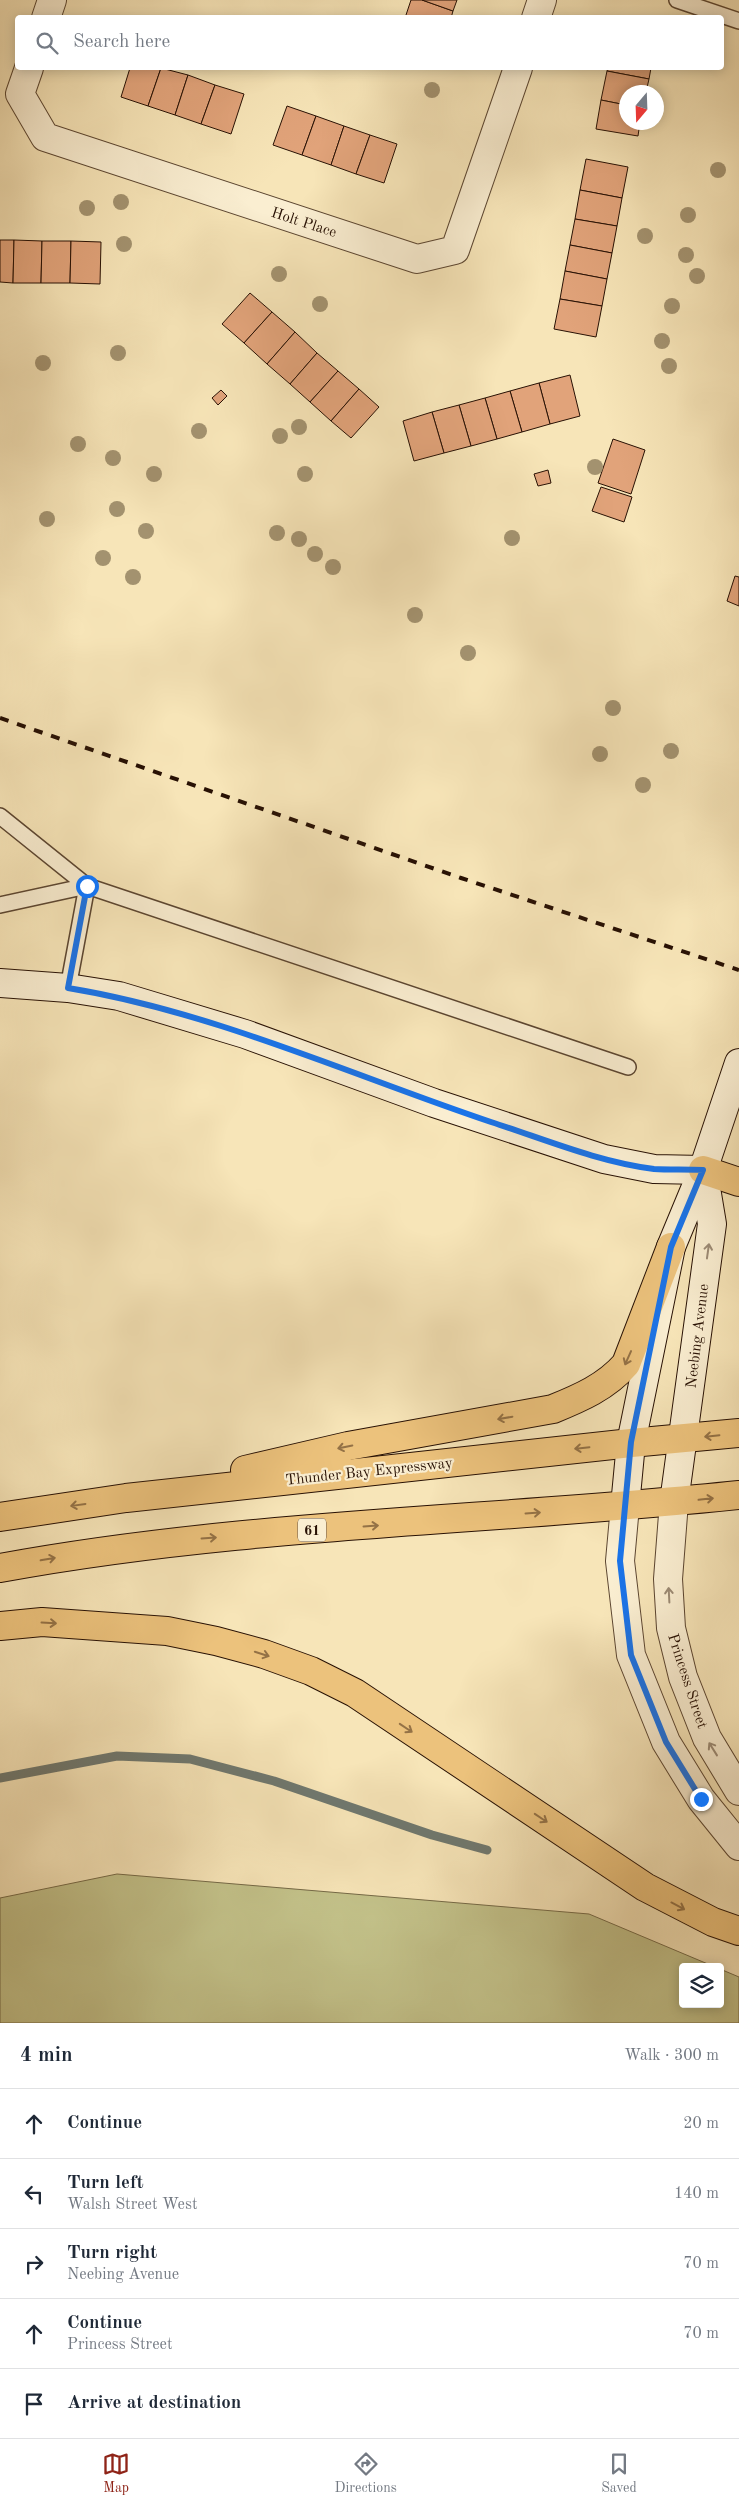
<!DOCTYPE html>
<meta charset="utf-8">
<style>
:root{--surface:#fff;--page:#f2f2f3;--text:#1f2937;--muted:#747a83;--line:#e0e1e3;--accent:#8f2418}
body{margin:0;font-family:"Old Standard TT",serif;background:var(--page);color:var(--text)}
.controls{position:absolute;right:15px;bottom:15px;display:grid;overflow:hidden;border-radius:5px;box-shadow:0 2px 12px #0003}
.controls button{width:45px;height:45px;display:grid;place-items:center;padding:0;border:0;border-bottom:1px solid var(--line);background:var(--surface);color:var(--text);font:25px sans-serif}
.compass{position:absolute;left:619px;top:85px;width:45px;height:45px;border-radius:50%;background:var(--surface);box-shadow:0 2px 12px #0003;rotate:199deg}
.stop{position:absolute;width:15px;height:15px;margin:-11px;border:4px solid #1a73e8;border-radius:50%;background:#fff}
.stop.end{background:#1a73e8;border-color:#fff;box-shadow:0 1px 5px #0008}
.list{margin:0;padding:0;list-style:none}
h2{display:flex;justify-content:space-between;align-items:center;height:65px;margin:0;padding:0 20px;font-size:21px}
h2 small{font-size:16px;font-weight:400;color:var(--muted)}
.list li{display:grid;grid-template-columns:32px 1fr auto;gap:15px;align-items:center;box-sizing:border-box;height:70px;padding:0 20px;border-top:1px solid var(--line)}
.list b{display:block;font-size:19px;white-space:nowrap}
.list p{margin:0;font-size:16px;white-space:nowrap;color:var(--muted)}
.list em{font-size:16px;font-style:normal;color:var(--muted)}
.icon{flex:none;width:28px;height:28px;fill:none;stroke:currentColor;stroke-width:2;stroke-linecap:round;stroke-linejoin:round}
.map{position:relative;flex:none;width:739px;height:2023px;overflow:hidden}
.search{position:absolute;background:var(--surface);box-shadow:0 2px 12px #0003;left:15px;right:15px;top:15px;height:55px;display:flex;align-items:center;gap:12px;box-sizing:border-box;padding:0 18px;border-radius:5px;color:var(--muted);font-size:19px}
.sheet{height:415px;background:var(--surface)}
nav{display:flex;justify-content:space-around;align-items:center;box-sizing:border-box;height:70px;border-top:1px solid var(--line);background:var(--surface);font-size:14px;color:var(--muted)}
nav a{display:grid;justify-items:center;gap:2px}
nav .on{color:var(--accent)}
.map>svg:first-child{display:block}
.green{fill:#c3c28a;stroke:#766a47}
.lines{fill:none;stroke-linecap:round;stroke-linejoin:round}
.stream{stroke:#6f786f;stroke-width:9}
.building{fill:#e1a37a;stroke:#281104}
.lane-casing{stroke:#5c4631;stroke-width:18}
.street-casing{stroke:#5c4631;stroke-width:30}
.secondary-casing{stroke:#281104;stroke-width:30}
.highway-casing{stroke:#281104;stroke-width:30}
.lane{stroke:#faeed1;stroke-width:15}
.street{stroke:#faeed1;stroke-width:28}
.secondary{stroke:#faeed1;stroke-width:28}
.highway{stroke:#ecc27c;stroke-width:28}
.rail{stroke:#281104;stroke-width:4;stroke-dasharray:9 9;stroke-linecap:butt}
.tree{fill:#a3926f}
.oneway{stroke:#9c8b75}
.oneway2{stroke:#947246}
.route{stroke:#1a73e8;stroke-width:6}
.labels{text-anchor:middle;stroke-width:4.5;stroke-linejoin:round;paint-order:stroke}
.shield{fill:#faeed1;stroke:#675342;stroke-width:1}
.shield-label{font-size:14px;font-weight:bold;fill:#281104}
.street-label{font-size:15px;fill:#281104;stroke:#faeed1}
</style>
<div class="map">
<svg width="739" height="2023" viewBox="0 0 739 2023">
<rect width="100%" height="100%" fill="#f7e5b8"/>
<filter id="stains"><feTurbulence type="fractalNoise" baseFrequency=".004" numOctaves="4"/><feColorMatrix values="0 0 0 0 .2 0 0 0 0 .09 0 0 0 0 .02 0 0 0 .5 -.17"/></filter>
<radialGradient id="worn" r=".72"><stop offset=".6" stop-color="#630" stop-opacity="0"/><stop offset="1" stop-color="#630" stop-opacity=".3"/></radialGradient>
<!-- green -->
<polygon class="green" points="117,1874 589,1914 715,1967 683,1967 683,2004 720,2004 720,1969 739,1977 739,2023 0,2023 0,1898"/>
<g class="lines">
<!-- stream -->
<polyline class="stream" points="0,1778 117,1756 190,1759 274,1781 432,1835 487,1850"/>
</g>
<!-- building -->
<g class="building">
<polygon points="411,0 422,0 453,11 451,18 405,18"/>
<polygon points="422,0 457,0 453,11"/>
<polygon points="130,68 161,68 148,106 121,97"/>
<polygon points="161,68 188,75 175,115 148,106"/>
<polygon points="608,68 651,68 649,79 607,71"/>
<polygon points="607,71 649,79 646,92 626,92 626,105 601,100"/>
<polygon points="188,75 215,85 201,124 175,115"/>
<polygon points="215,85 244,94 231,134 201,124"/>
<polygon points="601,100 626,105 626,122 640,122 638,136 596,129"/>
<polygon points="287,106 316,116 302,155 273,145"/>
<polygon points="316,116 344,126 331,165 302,155"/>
<polygon points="344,126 370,135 356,174 331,165"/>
<polygon points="370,135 397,144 384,183 356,174"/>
<polygon points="586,159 628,167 622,198 580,190"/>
<polygon points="580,190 622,198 617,226 575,219"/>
<polygon points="575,219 617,226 612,253 570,245"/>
<polygon points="0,240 14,240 13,283 0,282"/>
<polygon points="14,240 42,241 41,283 13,283"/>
<polygon points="42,241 71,241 70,283 41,283"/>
<polygon points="71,241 101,242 100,284 70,283"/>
<polygon points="570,245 612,253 607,279 565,271"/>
<polygon points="565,271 607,279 602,306 560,299"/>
<polygon points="250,293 272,312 244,343 222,324"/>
<polygon points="560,299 602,306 596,337 554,329"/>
<polygon points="272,312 295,332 267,364 244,343"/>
<polygon points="295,332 317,353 290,384 267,364"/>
<polygon points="317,353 338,371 310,402 290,384"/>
<polygon points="338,371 359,389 331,421 310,402"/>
<polygon points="570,375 580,416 550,424 539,383"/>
<polygon points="539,383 550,424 522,432 510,391"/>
<polygon points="359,389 379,407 351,438 331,421"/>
<polygon points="221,390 227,396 218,405 212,398"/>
<polygon points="510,391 522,432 497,439 485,398"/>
<polygon points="485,398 497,439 471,446 459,405"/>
<polygon points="459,405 471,446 444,453 432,412"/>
<polygon points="432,412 444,453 414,461 403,421"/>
<polygon points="613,439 645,450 631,494 598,483"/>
<polygon points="548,470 551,483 538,486 534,474"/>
<polygon points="601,487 632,497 624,522 592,511"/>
<polygon points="735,576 739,577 739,606 727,601"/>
</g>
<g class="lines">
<!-- lane casing -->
<g class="lane-casing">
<g id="lane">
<polyline points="677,0 739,21"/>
<polyline points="0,816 87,886 628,1067"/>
<polyline points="0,905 87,886 68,988"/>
</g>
</g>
<!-- street casing -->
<g class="street-casing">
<g id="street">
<polyline points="46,18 52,0"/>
<polyline points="536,18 542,0"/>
<polyline points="29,68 20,94 45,137 417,259 455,250 518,68"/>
<polyline points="674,1502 668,1579 671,1628 683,1677 707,1738 739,1791"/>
<polyline points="625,1506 620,1561 631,1655 666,1742 701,1799 739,1846"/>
</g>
</g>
<!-- secondary casing -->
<g class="secondary-casing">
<g id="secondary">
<polyline points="0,983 68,988 119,996 245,1034 434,1103 604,1159 654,1169 703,1170"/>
<polyline points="674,1502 712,1224 703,1170"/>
<polyline points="625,1506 631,1443 671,1247 703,1170 739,1063"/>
</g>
</g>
<!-- highway casing -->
<g class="highway-casing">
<g id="highway">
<polyline points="703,1170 739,1182"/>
<path d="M245,1470L348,1446L553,1409C580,1398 606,1387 626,1364L671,1247"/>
<polyline points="0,1517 126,1498 631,1443 739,1433"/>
<path d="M0,1568C244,1523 493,1521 739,1495"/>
<polyline points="0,1626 42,1622 167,1631 216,1641 264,1654 311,1671 355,1693 645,1887 713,1922 739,1931"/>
</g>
</g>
<!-- lane -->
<use href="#lane" class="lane"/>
<!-- street -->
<use href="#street" class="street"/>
<!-- secondary -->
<use href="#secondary" class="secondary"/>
<!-- highway -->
<use href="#highway" class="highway"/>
<!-- rail -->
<polyline class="rail" points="0,718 461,878 739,970"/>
</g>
<!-- trees -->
<g class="tree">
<circle cx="432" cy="90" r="8"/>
<circle cx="718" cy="170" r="8"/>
<circle cx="121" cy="202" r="8"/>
<circle cx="87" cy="208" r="8"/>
<circle cx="688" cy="215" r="8"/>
<circle cx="645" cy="236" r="8"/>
<circle cx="124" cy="244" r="8"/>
<circle cx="686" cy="255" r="8"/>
<circle cx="279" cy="274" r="8"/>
<circle cx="697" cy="276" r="8"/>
<circle cx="320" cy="304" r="8"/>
<circle cx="672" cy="306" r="8"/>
<circle cx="662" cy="341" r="8"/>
<circle cx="118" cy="353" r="8"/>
<circle cx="43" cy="363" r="8"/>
<circle cx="669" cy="366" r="8"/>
<circle cx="299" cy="427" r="8"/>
<circle cx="199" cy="431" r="8"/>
<circle cx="280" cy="436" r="8"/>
<circle cx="78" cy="444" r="8"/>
<circle cx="113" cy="458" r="8"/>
<circle cx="595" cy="467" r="8"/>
<circle cx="154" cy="474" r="8"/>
<circle cx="305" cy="474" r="8"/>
<circle cx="117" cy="509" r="8"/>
<circle cx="47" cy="519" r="8"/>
<circle cx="146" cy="531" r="8"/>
<circle cx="277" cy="533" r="8"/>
<circle cx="512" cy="538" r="8"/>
<circle cx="299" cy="539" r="8"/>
<circle cx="315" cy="554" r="8"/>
<circle cx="103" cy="558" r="8"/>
<circle cx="333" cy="567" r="8"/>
<circle cx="133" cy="577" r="8"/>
<circle cx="415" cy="615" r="8"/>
<circle cx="468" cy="653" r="8"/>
<circle cx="613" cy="708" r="8"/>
<circle cx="671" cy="751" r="8"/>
<circle cx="600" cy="754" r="8"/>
<circle cx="643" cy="785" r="8"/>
</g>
<!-- one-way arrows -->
<defs><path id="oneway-shaft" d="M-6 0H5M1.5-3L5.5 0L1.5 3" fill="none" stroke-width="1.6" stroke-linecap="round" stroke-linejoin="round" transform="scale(1.25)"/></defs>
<g class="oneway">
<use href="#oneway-shaft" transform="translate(708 1251) rotate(-82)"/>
<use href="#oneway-shaft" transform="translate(669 1595) rotate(-93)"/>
<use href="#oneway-shaft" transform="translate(713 1749) rotate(-122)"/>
</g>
<g class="oneway2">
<use href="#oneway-shaft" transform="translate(628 1358) rotate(114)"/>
<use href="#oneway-shaft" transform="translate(505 1418) rotate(170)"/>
<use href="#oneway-shaft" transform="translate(712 1436) rotate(174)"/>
<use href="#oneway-shaft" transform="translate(345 1447) rotate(168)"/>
<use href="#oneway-shaft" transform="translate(582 1448) rotate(174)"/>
<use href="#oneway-shaft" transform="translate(706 1499) rotate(-6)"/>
<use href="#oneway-shaft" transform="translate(78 1505) rotate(172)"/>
<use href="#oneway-shaft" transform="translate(533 1513) rotate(-4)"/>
<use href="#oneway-shaft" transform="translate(371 1526) rotate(-4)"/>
<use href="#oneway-shaft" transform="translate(209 1538) rotate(-4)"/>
<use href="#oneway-shaft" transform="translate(48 1559) rotate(-10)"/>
<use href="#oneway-shaft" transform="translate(49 1623) rotate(3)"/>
<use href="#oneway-shaft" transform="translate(262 1654) rotate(18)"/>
<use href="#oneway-shaft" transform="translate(406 1728) rotate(34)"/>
<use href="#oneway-shaft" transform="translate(541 1818) rotate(34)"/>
<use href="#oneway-shaft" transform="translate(678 1906) rotate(28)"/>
</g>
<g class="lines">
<!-- route -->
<path class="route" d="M87,886L68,988C214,1012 351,1075 491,1122C544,1139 598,1162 654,1169C670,1170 687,1169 703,1170L671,1247L631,1442L620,1561L631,1655L666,1742L701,1799"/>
</g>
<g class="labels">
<!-- shield labels -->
<rect class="shield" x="298" y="1518.5" width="28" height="23" rx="4"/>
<g class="shield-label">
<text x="312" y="1535">61</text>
</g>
<!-- street labels -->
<g class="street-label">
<text transform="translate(304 222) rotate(18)" y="5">Holt Place</text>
<text transform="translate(697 1336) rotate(-83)" y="5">Neebing Avenue</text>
<text transform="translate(369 1471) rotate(-6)" y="5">Thunder Bay Expressway</text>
<text transform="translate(688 1681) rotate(72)" y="5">Princess Street</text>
</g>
</g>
<rect width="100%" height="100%" filter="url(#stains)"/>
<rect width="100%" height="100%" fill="url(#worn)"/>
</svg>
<div class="controls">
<button><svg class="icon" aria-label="layers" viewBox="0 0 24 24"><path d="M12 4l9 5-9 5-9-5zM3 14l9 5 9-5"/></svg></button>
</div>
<svg class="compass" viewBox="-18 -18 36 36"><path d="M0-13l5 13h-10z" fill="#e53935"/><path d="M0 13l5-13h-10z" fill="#747a83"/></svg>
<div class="stop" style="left:87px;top:886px"></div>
<div class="stop end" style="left:701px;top:1799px"></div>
<div class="search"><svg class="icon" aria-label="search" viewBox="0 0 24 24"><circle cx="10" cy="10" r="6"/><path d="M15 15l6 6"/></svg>Search here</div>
</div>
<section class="sheet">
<h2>4 min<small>Walk · 300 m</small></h2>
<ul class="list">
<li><svg class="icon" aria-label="ahead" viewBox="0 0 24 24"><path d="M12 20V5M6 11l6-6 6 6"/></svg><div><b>Continue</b></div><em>20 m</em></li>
<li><svg class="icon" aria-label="left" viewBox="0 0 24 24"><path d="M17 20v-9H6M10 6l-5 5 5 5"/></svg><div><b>Turn left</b><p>Walsh Street West</p></div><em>140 m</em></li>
<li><svg class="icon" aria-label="right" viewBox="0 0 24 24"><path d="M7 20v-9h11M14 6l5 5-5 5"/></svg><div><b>Turn right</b><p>Neebing Avenue</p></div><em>70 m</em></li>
<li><svg class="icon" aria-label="ahead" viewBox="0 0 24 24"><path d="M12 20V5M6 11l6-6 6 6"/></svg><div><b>Continue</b><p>Princess Street</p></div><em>70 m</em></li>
<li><svg class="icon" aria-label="arrive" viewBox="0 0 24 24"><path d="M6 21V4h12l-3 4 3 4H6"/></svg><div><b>Arrive at destination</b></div></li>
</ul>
</section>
<nav>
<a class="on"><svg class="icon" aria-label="map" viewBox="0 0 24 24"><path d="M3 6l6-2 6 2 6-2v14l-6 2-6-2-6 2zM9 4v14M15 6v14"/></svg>Map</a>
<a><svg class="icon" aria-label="directions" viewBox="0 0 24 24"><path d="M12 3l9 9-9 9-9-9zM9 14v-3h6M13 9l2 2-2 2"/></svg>Directions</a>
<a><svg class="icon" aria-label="saved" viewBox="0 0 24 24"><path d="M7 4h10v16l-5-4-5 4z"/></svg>Saved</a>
</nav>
